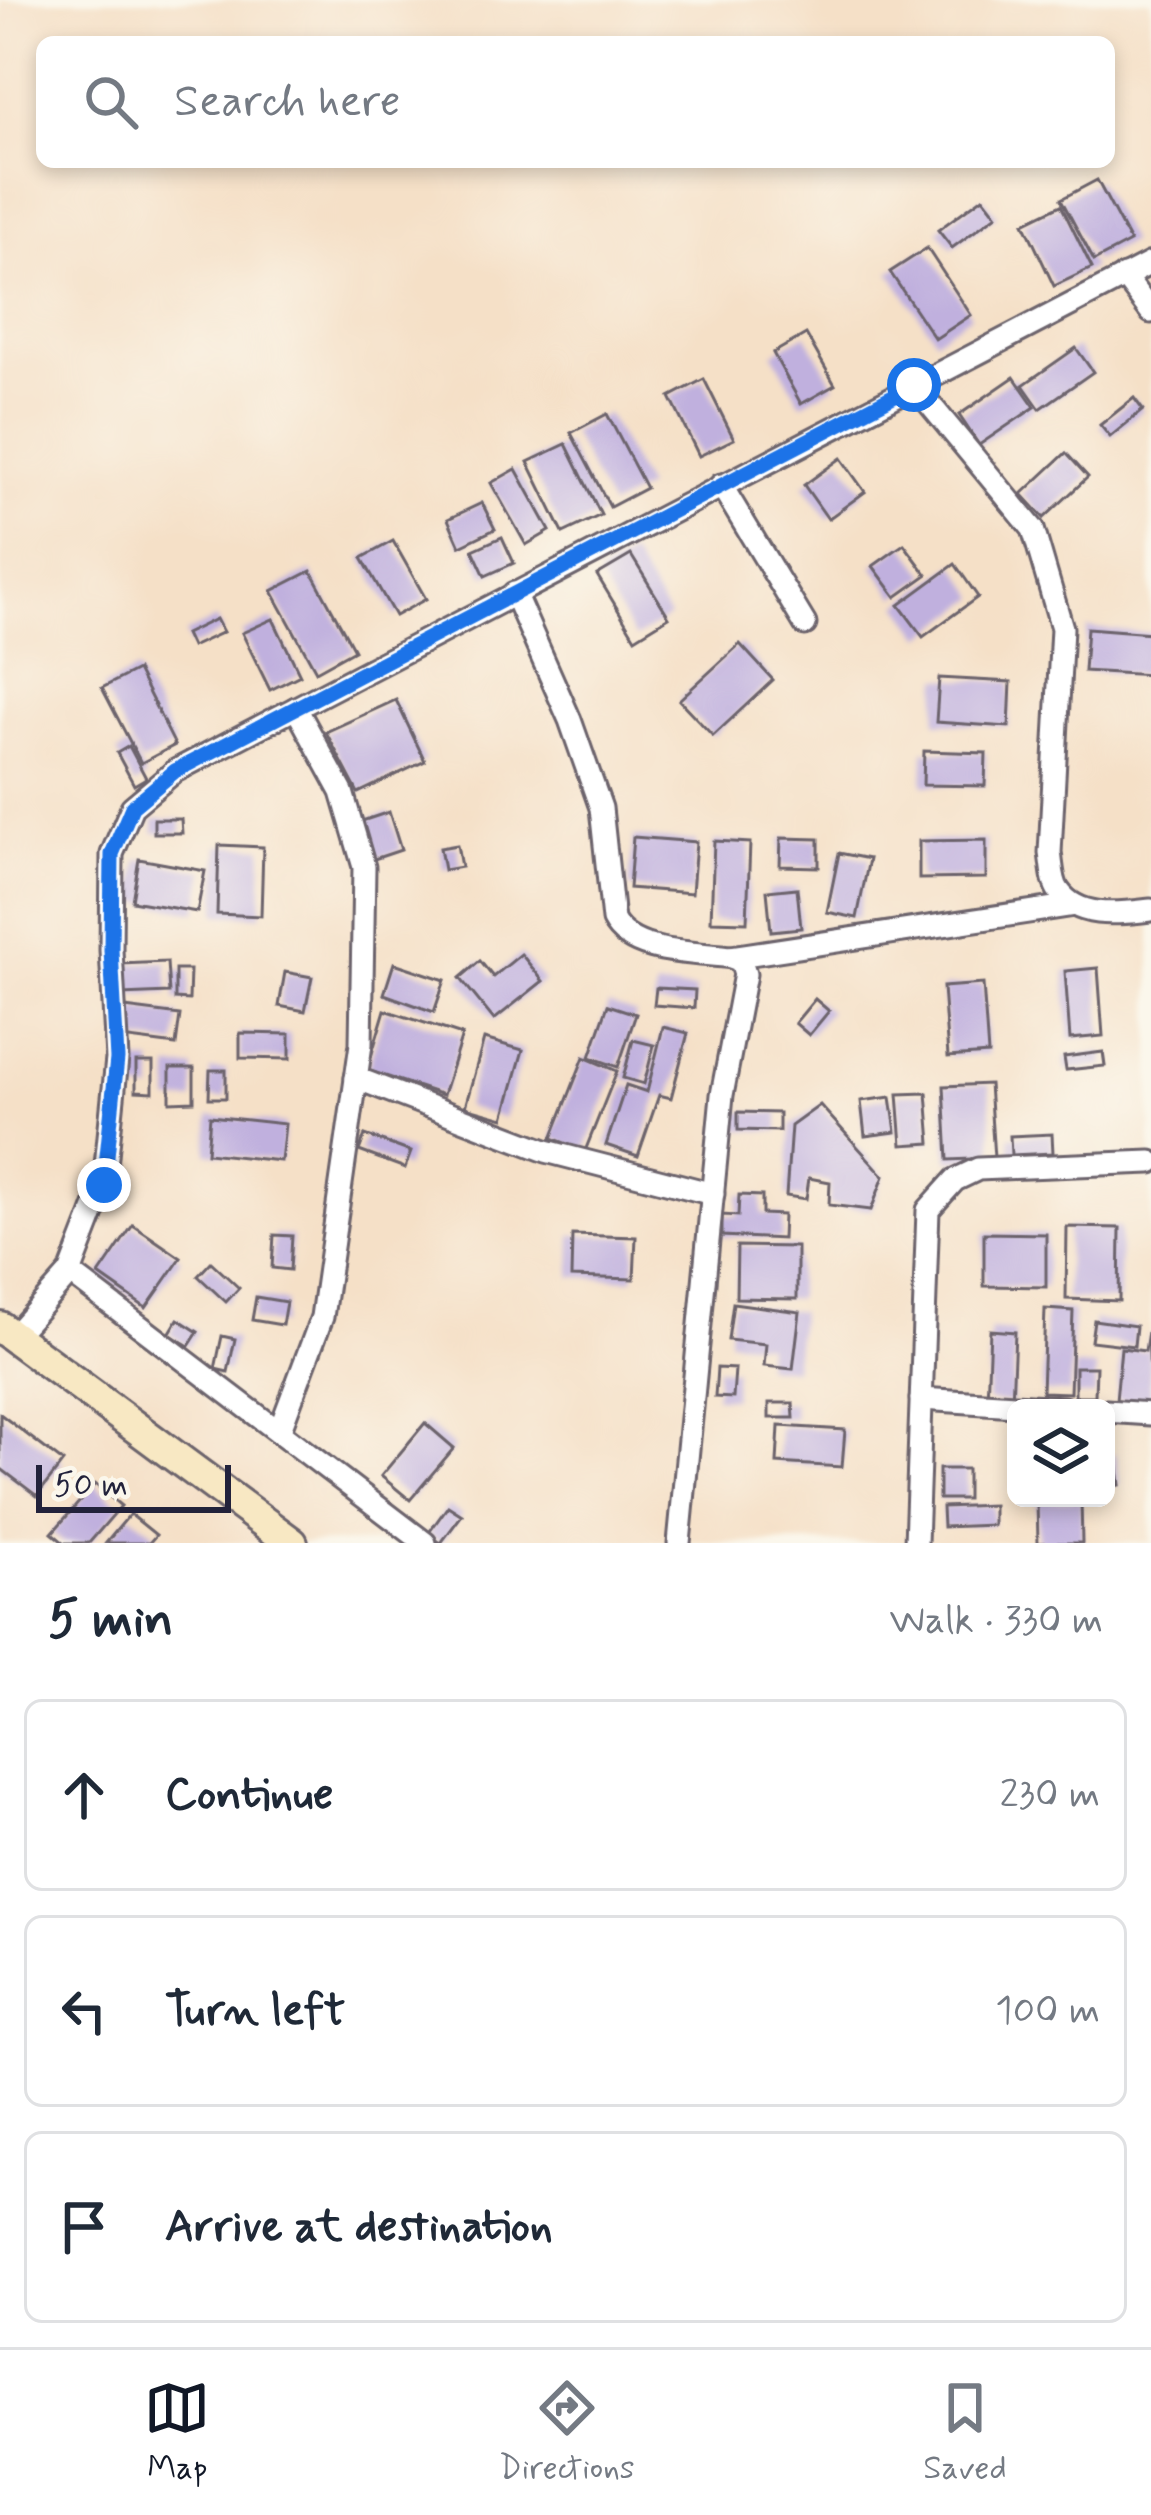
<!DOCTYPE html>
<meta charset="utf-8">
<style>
:root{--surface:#fff;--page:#f6f6f7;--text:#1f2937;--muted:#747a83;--line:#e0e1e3;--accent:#111827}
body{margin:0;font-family:Mynerve,sans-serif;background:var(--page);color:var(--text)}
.controls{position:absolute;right:36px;bottom:36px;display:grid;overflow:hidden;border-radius:18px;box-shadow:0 6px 18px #0003}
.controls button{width:108px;height:108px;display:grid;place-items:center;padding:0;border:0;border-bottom:3px solid var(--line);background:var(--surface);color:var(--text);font:60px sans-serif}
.scale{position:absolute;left:36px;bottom:30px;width:195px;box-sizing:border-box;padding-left:12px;border:6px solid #22223b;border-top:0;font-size:33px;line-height:42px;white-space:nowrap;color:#22223b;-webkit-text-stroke:9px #fbf7ec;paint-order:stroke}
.stop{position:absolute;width:36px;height:36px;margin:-27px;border:9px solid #1a73e8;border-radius:50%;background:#fff}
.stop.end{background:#1a73e8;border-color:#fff;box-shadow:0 3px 12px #0008}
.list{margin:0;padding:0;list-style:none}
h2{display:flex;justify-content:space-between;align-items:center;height:156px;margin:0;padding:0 48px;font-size:51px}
h2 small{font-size:39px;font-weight:400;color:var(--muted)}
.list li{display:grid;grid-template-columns:78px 1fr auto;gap:36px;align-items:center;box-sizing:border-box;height:192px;margin:0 24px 24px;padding:0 24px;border:3px solid var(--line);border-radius:18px}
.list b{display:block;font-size:45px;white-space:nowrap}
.list em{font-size:39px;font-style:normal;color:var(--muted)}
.icon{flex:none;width:66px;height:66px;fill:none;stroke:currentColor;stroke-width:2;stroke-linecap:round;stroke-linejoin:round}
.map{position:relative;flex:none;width:1151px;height:1543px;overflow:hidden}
.search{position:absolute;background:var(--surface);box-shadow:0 6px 18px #0003;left:36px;right:36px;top:36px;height:132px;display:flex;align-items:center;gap:30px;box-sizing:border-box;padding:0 42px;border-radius:18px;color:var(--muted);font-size:45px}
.sheet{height:804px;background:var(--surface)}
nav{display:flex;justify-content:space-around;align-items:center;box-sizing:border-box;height:168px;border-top:3px solid var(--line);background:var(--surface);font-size:33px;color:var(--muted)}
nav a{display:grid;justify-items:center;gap:6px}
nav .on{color:var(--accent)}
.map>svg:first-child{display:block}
.building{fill:#c0b0de}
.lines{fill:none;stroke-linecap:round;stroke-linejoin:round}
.street-casing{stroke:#6c646c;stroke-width:27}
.secondary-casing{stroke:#6c646c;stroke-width:36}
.street{stroke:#fff;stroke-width:21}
.secondary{stroke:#f8e8c3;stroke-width:30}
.route{stroke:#1a73e8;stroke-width:15}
</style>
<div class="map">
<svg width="1151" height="1543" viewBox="0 0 1151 1543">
<rect width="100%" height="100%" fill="#fbf7ec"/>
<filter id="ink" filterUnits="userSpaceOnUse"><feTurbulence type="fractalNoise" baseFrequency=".00833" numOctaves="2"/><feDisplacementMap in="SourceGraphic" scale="24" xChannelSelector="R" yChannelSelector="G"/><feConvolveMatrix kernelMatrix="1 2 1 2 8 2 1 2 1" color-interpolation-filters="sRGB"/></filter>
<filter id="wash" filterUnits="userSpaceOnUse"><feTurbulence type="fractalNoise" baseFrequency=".004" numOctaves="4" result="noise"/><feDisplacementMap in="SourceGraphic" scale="48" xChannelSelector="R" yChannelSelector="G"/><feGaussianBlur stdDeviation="2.7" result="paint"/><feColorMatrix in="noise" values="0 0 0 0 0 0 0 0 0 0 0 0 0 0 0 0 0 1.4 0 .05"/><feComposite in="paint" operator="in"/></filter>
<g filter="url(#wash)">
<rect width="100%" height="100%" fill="#f5e0c7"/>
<g id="blocks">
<!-- building -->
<g class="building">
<polygon points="1097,180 1130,242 1094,261 1061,199"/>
<polygon points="983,197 997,215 952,248 938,230"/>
<polygon points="1061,205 1092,268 1054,286 1024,223"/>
<polygon points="927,248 971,315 935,339 890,272"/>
<polygon points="806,334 835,385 801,404 773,353"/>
<polygon points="1076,348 1093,372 1040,409 1023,385"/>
<polygon points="1014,377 1035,407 979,445 959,415"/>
<polygon points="704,379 734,439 699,456 670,397"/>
<polygon points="1134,398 1143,410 1110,437 1100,425"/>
<polygon points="607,414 646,488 610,507 571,433"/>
<polygon points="566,444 601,515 563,533 528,462"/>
<polygon points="1066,453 1088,477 1044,518 1022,494"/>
<polygon points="841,458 865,492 828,519 804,485"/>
<polygon points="516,469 550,531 526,545 491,483"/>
<polygon points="482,503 495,529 460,546 448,519"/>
<polygon points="502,537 514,563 485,576 473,550"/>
<polygon points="393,541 426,599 395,616 362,558"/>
<polygon points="904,544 927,575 896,597 873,566"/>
<polygon points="631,555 669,617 635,638 597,575"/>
<polygon points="955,564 978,597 923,637 899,605"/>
<polygon points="311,571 354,650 316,671 272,591"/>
<polygon points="216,619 223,632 191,647 185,634"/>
<polygon points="273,619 300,675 270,690 242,633"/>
<polygon points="1087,628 1151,633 1151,675 1084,671"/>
<polygon points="740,644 773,680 713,736 679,700"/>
<polygon points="137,670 175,745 141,763 102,688"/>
<polygon points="939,678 1011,682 1009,727 936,722"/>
<polygon points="396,700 425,761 358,793 326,732"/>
<polygon points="129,746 146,778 134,785 117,753"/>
<polygon points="924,751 986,753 985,786 923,785"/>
<polygon points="389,812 401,850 371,860 359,822"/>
<polygon points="154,819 181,819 182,833 154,833"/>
<polygon points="633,837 696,842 692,893 629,888"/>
<polygon points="781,838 819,839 819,867 780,866"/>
<polygon points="986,840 986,878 919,879 919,841"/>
<polygon points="714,841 750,843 747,922 711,921"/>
<polygon points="219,845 263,847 261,916 217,914"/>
<polygon points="457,845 461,867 444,870 440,848"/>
<polygon points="839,853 869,859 857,918 827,912"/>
<polygon points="139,859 205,871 197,912 132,901"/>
<polygon points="797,888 801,928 771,931 767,891"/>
<polygon points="521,954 543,981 494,1020 460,978 480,961 493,977"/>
<polygon points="167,962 169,993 121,995 120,964"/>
<polygon points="394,963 445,980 434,1012 384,994"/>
<polygon points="1098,968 1103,1036 1070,1039 1065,971"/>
<polygon points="175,970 190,970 189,1000 175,999"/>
<polygon points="285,972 312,977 305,1011 279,1006"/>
<polygon points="983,984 988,1054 948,1057 943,987"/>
<polygon points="656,988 695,990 694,1008 654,1005"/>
<polygon points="815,999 829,1011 809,1035 795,1023"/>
<polygon points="608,1005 636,1014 618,1067 590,1057"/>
<polygon points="125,1008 180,1015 176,1045 121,1038"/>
<polygon points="385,1010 462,1035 443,1095 367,1070"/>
<polygon points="663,1027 688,1033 671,1098 659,1095 638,1156 606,1145 626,1085 647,1092"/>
<polygon points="240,1033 290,1034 290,1059 240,1058"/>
<polygon points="484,1039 523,1050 504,1118 465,1107"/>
<polygon points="633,1040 654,1045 644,1084 623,1078"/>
<polygon points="1103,1052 1105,1066 1066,1070 1064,1057"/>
<polygon points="584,1057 617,1071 585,1151 552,1138"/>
<polygon points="136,1062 153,1062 153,1092 136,1091"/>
<polygon points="170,1068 194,1068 194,1101 170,1102"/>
<polygon points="210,1070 226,1070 226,1098 209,1098"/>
<polygon points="989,1084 994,1158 948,1160 944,1086"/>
<polygon points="927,1093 931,1143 902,1145 898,1094"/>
<polygon points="891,1097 896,1132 865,1136 861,1101"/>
<polygon points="820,1105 884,1176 871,1210 829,1205 830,1182 809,1178 806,1199 786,1196 791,1126"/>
<polygon points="738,1112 779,1113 779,1131 738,1130"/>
<polygon points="210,1116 285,1124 281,1161 207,1153"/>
<polygon points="1052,1134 1053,1153 1011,1155 1010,1136"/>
<polygon points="365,1135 411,1152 405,1168 359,1151"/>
<polygon points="739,1195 762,1196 762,1214 783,1215 782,1239 722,1236 722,1215 738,1216"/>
<polygon points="133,1225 181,1258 146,1308 99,1275"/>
<polygon points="1067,1227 1120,1228 1119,1301 1066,1299"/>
<polygon points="984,1233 1046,1234 1046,1287 984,1286"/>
<polygon points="274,1235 292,1236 290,1270 272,1268"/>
<polygon points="572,1235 636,1237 634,1279 571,1277"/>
<polygon points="737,1246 797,1247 797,1299 736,1298"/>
<polygon points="211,1262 239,1288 226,1302 198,1276"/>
<polygon points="256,1297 286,1302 282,1325 252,1320"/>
<polygon points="733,1303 800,1312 793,1369 764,1366 766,1344 728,1340"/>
<polygon points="1045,1309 1073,1311 1070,1393 1042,1392"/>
<polygon points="178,1319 198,1332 189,1346 169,1334"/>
<polygon points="1094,1320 1136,1326 1134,1346 1091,1341"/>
<polygon points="990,1330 1015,1332 1012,1403 987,1401"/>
<polygon points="1148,1331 1151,1404 1116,1400 1121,1348 1145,1351"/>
<polygon points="222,1336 235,1339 228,1372 215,1369"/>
<polygon points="1075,1367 1096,1367 1095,1396 1075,1396"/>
<polygon points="717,1368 735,1369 733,1398 715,1397"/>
<polygon points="769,1403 793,1403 794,1418 769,1418"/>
<polygon points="0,1414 63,1462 37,1496 0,1468"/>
<polygon points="425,1423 454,1448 410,1500 381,1476"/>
<polygon points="779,1426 845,1430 842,1467 777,1463"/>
<polygon points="1116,1454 1120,1485 1106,1487 1106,1455"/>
<rect x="939" y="1469" width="28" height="30"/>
<polygon points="95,1484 121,1506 89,1543 64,1543 52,1533"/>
<polygon points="1081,1500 1082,1543 1038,1543 1037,1501"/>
<polygon points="993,1505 993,1525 943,1527 942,1507"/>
<polygon points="448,1506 462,1515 441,1543 428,1534"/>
<polygon points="130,1514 156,1535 149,1543 106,1543"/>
</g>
</g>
</g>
<g filter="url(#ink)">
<use href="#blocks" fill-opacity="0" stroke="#6c646c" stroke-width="3"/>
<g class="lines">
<!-- street casing -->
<g class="street-casing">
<g id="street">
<polyline points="1124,276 1151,312"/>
<path d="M914,385L1033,529L1062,628L1050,853C1052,864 1052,882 1059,891C1079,920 1121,913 1151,910"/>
<polyline points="721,485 805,624"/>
<path d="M514,593L570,720L601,808L613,920C631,955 695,952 731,957L741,961L745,974L722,1095L679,1543"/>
<polyline points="731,957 1074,905"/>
<polyline points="356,1078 546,1151 713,1194"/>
<polyline points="70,1273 425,1543"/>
<polyline points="13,1337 70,1273 104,1185 117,1059 111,950 112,854 132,807 175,771 1151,263"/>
<polyline points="921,1399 1063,1408"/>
<polyline points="1106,1411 1151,1414"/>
<polyline points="279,1432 322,1317 361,1044 364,867 342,792 296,708"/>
<polyline points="916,1543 928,1210 955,1180 978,1169 1151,1162"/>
</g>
</g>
<!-- secondary casing -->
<g class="secondary-casing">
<polyline id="secondary" points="0,1327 292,1543"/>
</g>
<!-- street -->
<use href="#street" class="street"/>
<!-- secondary -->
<use href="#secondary" class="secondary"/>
</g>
</g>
<g class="lines" filter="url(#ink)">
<!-- route -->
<polyline class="route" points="104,1185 117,1059 111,950 112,854 132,807 175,771 914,385"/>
</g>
</svg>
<div class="controls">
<button><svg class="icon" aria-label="layers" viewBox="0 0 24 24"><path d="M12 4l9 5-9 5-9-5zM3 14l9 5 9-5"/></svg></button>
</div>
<div class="scale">50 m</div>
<div class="stop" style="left:914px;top:385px"></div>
<div class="stop end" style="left:104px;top:1185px"></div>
<div class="search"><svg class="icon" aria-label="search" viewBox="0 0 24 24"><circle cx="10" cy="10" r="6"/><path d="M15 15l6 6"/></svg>Search here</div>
</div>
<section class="sheet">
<h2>5 min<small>Walk · 330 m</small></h2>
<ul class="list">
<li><svg class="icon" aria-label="ahead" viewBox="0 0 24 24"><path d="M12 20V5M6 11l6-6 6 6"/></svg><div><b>Continue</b></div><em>230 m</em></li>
<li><svg class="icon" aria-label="left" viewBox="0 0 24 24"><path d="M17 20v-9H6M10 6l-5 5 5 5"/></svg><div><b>Turn left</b></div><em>100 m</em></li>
<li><svg class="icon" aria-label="arrive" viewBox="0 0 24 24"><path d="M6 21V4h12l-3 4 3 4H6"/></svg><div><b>Arrive at destination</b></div></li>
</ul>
</section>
<nav>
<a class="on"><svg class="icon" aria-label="map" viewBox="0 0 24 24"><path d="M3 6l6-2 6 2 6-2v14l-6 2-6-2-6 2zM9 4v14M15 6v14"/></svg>Map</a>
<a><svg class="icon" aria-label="directions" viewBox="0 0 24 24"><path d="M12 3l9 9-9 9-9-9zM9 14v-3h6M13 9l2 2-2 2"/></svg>Directions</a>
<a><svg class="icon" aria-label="saved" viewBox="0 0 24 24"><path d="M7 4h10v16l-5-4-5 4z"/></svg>Saved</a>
</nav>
